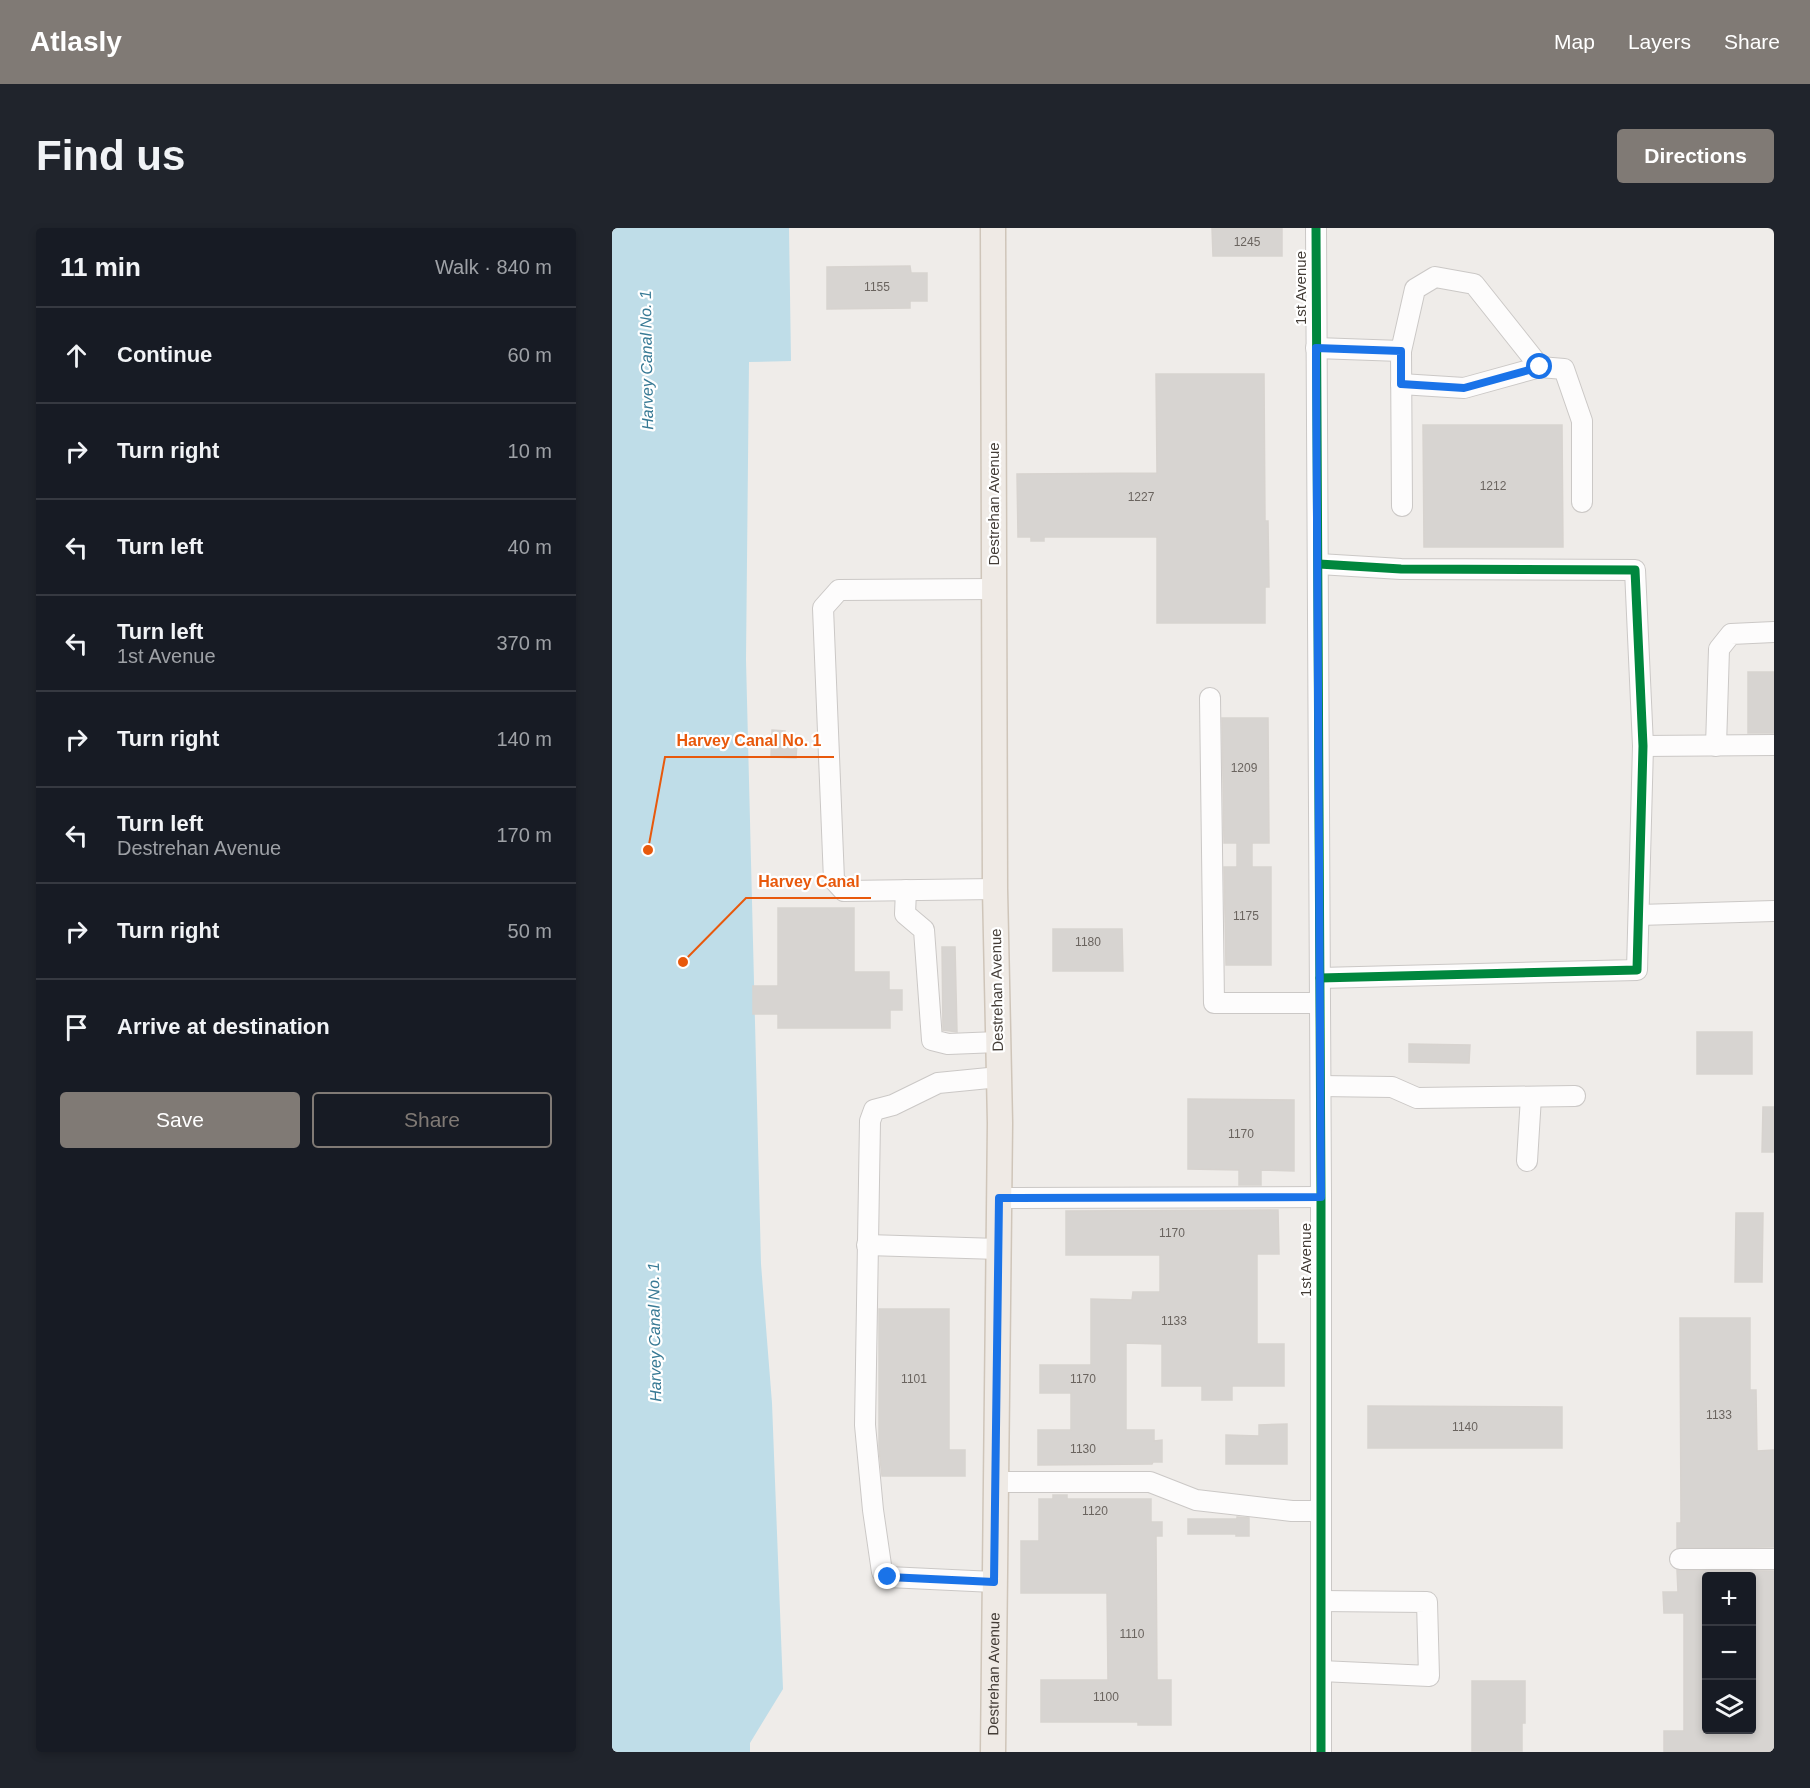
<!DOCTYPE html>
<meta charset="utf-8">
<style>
:root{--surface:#171b24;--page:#20242c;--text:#f1f3f6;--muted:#9ea1a6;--line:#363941;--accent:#807a75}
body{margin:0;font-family:Arial,sans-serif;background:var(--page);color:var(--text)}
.controls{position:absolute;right:18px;bottom:18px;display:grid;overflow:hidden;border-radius:6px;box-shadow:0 3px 9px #0003}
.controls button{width:54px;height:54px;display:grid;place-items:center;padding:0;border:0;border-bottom:2px solid var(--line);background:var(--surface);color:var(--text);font:30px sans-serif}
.stop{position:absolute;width:18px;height:18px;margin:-14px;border:4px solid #1a73e8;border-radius:50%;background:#fff}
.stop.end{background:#1a73e8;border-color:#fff;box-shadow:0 2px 6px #0008}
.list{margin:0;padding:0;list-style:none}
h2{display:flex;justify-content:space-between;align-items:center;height:78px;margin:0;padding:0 24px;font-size:26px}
h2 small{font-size:20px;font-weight:400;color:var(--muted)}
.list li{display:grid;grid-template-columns:39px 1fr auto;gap:18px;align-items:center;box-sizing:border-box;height:96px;padding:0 24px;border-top:2px solid var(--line)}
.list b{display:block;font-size:22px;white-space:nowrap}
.list p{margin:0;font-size:20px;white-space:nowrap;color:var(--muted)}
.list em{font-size:20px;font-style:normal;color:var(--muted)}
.actions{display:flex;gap:12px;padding:18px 24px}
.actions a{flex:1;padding:14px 0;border:2px solid var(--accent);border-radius:6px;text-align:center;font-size:21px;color:var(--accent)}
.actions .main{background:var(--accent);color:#fff}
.icon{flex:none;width:33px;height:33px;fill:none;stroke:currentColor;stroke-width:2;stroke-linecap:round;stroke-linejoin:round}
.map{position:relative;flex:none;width:1162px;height:1524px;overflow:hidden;border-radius:6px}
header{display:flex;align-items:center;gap:36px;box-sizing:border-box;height:84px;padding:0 30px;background:var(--accent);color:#fff}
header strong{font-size:28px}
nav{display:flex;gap:33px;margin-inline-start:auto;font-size:21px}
.intro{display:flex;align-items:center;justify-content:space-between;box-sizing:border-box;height:144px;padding:0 36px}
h1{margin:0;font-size:42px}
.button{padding:15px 27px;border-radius:6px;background:var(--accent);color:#fff;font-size:21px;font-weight:700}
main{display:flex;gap:36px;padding:0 36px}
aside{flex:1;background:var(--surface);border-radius:6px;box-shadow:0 3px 9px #0003}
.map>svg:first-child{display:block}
.water{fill:#bfdde8}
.building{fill:#d7d4d1;stroke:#d7d3cf;stroke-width:1.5;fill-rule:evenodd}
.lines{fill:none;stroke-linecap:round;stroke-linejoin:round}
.minor-casing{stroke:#cbc8c6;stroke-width:22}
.major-casing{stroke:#cfc5b9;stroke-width:27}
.minor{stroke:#fdfcfc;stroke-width:20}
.major{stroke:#efeae5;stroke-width:24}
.cycleway-casing{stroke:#fff;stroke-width:13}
.cycleway{stroke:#00873e;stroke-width:9}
.route{stroke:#1a73e8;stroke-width:8}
.labels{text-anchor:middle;stroke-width:4.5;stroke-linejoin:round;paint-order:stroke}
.number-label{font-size:12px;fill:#6a645f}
.street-label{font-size:15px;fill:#443d37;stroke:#fff}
.water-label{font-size:16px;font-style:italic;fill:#387a95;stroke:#fff}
.leader{fill:none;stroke:#e8590c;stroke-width:2}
.callout-dot{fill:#e8590c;stroke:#fff;stroke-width:2}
.callout-label{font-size:16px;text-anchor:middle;font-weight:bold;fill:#e8590c;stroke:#fff;stroke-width:4.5;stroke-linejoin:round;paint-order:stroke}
</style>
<header>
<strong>Atlasly</strong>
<nav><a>Map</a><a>Layers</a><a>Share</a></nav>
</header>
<div class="intro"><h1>Find us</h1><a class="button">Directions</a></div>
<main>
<aside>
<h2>11 min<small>Walk · 840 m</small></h2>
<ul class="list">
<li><svg class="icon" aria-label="ahead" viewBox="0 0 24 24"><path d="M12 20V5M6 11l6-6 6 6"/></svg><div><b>Continue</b></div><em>60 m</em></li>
<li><svg class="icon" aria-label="right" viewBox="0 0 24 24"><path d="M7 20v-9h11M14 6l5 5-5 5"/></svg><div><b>Turn right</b></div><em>10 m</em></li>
<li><svg class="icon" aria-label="left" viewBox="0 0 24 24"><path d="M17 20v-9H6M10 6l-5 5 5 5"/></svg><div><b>Turn left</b></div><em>40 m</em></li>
<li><svg class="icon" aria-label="left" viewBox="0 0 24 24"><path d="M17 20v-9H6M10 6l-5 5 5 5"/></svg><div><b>Turn left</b><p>1st Avenue</p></div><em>370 m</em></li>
<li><svg class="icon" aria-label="right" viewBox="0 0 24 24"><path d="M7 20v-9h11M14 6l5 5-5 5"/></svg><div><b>Turn right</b></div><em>140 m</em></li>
<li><svg class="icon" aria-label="left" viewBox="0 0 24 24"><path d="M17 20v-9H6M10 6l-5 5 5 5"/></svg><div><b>Turn left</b><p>Destrehan Avenue</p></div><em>170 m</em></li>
<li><svg class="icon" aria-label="right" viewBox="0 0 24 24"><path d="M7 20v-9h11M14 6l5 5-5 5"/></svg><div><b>Turn right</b></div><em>50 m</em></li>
<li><svg class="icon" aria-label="arrive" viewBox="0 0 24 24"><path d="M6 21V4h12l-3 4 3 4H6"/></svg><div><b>Arrive at destination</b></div></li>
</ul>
<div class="actions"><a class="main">Save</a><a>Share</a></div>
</aside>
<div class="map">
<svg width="1162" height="1524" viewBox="0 0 1162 1524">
<rect width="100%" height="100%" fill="#efece9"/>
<!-- water -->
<polygon class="water" points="0,0 177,0 179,133 137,134 134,432 149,1036 160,1175 171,1461 138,1515 138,1524 0,1524"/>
<!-- building -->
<g class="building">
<polygon points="600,0 670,0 670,28 601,28"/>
<polygon points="298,38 299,45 315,45 315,73 298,73 298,80 215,81 215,39"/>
<polygon points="544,146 652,146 653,293 656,293 657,359 653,359 653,395 545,395 545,309 432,309 432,313 419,313 419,309 406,309 405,246 545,245"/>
<polygon points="811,197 950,197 951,319 812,319"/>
<rect x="1136" y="444" width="26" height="61"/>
<polygon points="610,490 656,490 657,615 640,615 640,639 659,639 659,737 614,737 612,639 625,639 625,615 612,615"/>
<polygon points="160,502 173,503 173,513 185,514 184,530 159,529"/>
<polygon points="166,680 242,680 242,744 277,744 277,762 290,762 290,782 278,782 278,800 166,800 166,786 141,786 141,758 166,758"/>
<polygon points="441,701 510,701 511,743 441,743"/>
<polygon points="330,719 343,719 345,804 331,802"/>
<rect x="1085" y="804" width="55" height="42"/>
<polygon points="797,816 858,817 857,835 797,834"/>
<polygon points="576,871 682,872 682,943 649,942 649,957 627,957 627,942 576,941"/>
<polygon points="1151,879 1162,879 1162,924 1150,924"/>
<polygon points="666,982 667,1026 645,1026 645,1116 672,1116 672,1158 620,1158 620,1172 590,1172 590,1158 550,1158 550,1116 514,1115 514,1202 542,1202 542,1213 550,1212 550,1234 541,1234 540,1236 426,1237 426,1202 459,1202 459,1165 428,1165 428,1137 479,1137 479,1071 520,1072 521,1064 548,1064 548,1027 454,1027 454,983"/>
<polygon points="1124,985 1151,985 1150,1054 1123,1054"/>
<polygon points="267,1081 337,1081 337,1222 353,1222 353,1248 270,1248 267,1221"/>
<polygon points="1068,1090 1138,1090 1138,1162 1144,1162 1145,1223 1162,1222 1162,1319 1065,1320 1065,1295 1069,1295"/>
<polygon points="756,1178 950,1179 950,1220 756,1220"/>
<polygon points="675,1196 675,1236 614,1236 614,1207 647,1208 647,1197"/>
<polygon points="441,1267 455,1267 455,1271 539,1271 539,1294 550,1294 550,1308 544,1308 545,1452 559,1452 559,1497 526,1497 526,1494 429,1494 429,1452 496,1452 495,1365 409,1365 409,1313 427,1313 427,1271 441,1271"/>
<polygon points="625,1289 637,1290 637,1308 624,1308 624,1306 576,1306 576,1291 625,1291"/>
<path d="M1065,1342L1162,1343V1524H1052V1503H1072V1385H1052L1051,1364H1066ZM1095,1348H1140V1503H1095Z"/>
<polygon points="860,1453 913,1453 913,1495 910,1495 910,1523 860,1523"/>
</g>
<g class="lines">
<!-- minor casing -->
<g class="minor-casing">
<g id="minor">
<polyline points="704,0 709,969 709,1524"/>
<polyline points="704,120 789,123 790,278"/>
<polyline points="789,123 803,61 823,49 862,56 928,139"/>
<polyline points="789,156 852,160 928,139 952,141 970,193 970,274"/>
<polyline points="707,336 789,341 1023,342 1031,518 1025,742 708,750"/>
<polyline points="382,361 227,362 211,380 222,652 232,663 383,661"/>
<polyline points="598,470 602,775 708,775"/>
<polyline points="1031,518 1162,517"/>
<polyline points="1104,518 1107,421 1119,406 1162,404"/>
<polyline points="294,662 293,686 312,702 320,812 336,816 386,814"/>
<polyline points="1027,687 1162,683"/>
<polyline points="709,858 780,859 805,870 963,868"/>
<polyline points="915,933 919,869"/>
<polyline points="387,970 709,969"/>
<polyline points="255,1017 387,1021"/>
<polyline points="383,1254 538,1254 584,1272 680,1283 709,1283"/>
<polyline points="1068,1331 1162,1331"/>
<polyline points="382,1354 276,1349 270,1344 261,1282 253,1197 258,893 262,882 281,877 326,855 387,849"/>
<polyline points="709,1373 815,1374 817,1448 709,1443"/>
</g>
</g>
<!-- major casing -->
<g class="major-casing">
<g id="major">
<path id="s1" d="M381,1524L388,895L383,661L381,0"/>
</g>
</g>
<!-- minor -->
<use href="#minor" class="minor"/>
<!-- major -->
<use href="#major" class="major"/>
<!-- cycleway casing -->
<g class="cycleway-casing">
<g id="cycleway">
<polyline points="704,0 709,969 709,1524"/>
<polyline points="707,336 789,341 1023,342 1031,518 1025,742 708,750"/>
</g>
</g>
<!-- cycleway -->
<use href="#cycleway" class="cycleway"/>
</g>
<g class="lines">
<!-- route -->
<polyline class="route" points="276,1349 382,1354 387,970 709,969 704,120 789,123 789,156 852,160 928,139"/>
</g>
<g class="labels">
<!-- number labels -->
<g class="number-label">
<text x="635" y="18">1245</text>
<text x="265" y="63">1155</text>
<text x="881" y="262">1212</text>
<text x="529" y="273">1227</text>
<text x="632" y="544">1209</text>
<text x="634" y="692">1175</text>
<text x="476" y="718">1180</text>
<text x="629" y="910">1170</text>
<text x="560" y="1009">1170</text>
<text x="562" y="1097">1133</text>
<text x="302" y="1155">1101</text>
<text x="471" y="1155">1170</text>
<text x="1107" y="1191">1133</text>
<text x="853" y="1203">1140</text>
<text x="471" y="1225">1130</text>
<text x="483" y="1287">1120</text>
<text x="520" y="1410">1110</text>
<text x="494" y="1473">1100</text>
</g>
<!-- street labels -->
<g class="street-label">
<text transform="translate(689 60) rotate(-90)" y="5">1st Avenue</text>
<text transform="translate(382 276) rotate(-90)" y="5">Destrehan Avenue</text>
<text transform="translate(385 762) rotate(-91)" y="5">Destrehan Avenue</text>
<text transform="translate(694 1032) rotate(-90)" y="5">1st Avenue</text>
<text dy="5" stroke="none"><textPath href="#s1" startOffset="78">Destrehan Avenue</textPath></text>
</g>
<!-- water labels -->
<g class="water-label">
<text transform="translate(34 132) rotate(-91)" y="6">Harvey Canal No. 1</text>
<text transform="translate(42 1104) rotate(-91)" y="6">Harvey Canal No. 1</text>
</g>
</g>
<!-- callouts -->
<path class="leader" d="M36 622L53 529H222M71 734L134 670H259"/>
<g class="callout-dot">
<circle cx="36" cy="622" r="6"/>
<circle cx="71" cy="734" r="6"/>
</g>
<g class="callout-label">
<text x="137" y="518">Harvey Canal No. 1</text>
<text x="197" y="659">Harvey Canal</text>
</g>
</svg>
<div class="controls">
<button>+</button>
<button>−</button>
<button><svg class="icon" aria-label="layers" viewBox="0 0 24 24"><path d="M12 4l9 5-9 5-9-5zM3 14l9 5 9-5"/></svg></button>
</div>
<div class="stop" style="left:928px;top:139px"></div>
<div class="stop end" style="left:276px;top:1349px"></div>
</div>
</main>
